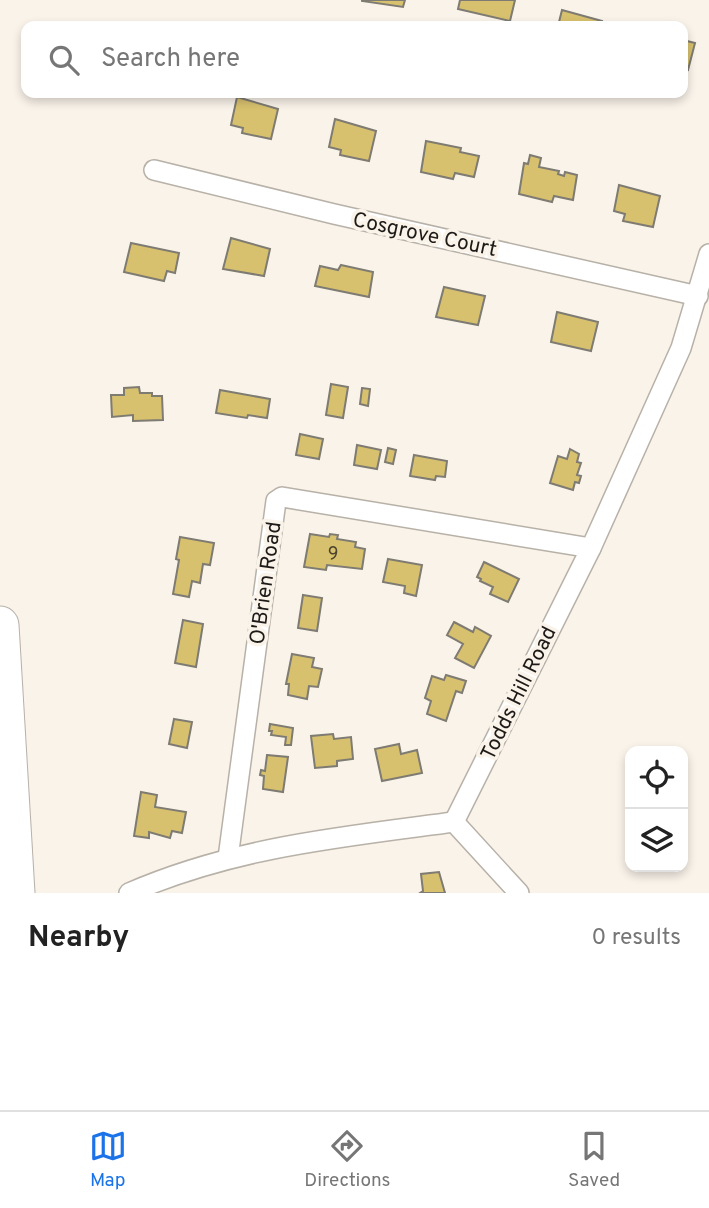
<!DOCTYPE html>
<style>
:root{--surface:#fff;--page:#f2f2f2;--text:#222;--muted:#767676;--line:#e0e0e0;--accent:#1a73e8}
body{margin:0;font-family:Overpass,sans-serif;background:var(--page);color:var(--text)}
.controls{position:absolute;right:21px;bottom:21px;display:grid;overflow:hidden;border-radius:14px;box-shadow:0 4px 10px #0003}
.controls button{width:63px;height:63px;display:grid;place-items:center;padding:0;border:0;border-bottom:2px solid var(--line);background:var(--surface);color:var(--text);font:35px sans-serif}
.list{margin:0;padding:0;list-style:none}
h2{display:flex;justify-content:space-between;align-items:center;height:91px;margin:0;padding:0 28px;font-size:30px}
h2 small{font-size:23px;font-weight:400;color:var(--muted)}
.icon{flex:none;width:38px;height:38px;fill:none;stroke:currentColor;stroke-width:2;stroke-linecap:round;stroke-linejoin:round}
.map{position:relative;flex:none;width:709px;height:893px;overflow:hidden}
.search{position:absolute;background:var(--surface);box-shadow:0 4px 10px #0003;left:21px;right:21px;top:21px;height:77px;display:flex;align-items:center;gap:18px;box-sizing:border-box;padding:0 24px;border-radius:14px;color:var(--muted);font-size:26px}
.sheet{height:217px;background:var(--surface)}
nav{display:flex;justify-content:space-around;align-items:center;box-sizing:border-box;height:98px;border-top:2px solid var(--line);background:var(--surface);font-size:19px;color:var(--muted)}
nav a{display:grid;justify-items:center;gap:4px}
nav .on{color:var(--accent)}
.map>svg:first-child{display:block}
.building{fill:#d8c16e;stroke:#7e7b72;stroke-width:2}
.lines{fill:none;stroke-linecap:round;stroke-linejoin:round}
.minor-casing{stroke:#b7b1a8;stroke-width:22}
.motorway-casing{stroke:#b7b1a8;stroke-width:39}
.minor{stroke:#fff;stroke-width:19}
.motorway{stroke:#fff;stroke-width:37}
.labels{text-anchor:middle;stroke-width:7;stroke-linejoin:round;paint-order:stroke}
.number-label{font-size:18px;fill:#4c442d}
.street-label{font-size:21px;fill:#1d1a17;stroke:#faf3ea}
</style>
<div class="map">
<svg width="709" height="893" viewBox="0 0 709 893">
<rect width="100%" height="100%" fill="#faf3ea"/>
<!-- building -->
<g class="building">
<polygon points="405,0 403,7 362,1 362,0"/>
<polygon points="460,0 515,0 510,21 458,9"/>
<polygon points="562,10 602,21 601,26 558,26"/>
<polygon points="683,40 695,43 688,70 683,69"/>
<polygon points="237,97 278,109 271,139 242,133 243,128 231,125"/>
<polygon points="335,119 376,131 369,161 340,155 341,150 329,147"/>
<polygon points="426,141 461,148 460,152 479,156 474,177 455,173 453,179 421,172"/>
<polygon points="530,155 541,158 539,167 559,171 558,174 564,176 565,172 577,175 573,200 554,196 552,202 519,194 524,163 528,164"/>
<polygon points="619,185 660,196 653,227 623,221 625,214 614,211"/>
<polygon points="231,238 270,249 264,276 223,269"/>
<polygon points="131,243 179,253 175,273 167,271 164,281 124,272"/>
<polygon points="341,265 373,272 369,297 315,286 320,266 338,270"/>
<polygon points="444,287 485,296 478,325 436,317"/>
<polygon points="557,312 598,322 591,351 551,342"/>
<polygon points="331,384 348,387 343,418 326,415"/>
<polygon points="139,387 140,393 152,393 152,396 162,396 163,420 133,421 133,415 112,417 111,395 124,395 124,388"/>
<polygon points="362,388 370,389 368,406 360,404"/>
<polygon points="220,390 270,399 267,418 248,415 247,418 216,413"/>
<polygon points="300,434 323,439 319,459 296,455"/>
<polygon points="357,445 381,450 377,469 354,465"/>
<polygon points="388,448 396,450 393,464 385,462"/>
<polygon points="570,449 579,454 577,462 581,463 577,475 581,476 579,483 575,482 573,490 550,483 558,456 567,459"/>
<polygon points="414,455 447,461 445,477 436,476 435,480 410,476"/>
<polygon points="310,534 329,537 330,534 338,535 337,539 356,542 355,547 365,549 362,569 327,565 326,570 304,567"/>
<polygon points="180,537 214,543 210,565 203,564 200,583 192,581 189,597 173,594 179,560 176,559"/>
<polygon points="388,559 422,565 416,596 404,593 405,586 383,582"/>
<polygon points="484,562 519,579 508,602 490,594 493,587 480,581 481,579 477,577"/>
<polygon points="303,595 322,598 317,631 298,628"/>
<polygon points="183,620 203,624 196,667 175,663"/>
<polygon points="454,622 473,632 475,627 491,636 474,668 455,658 463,644 447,635"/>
<polygon points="292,654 314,658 312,667 322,669 318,687 309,686 307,699 288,695 289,684 286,684"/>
<polygon points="446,675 466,681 462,693 456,691 446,721 427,714 431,701 425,698 432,676 444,680"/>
<polygon points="174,719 192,722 187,748 169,744"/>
<polygon points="270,724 293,728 291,745 285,745 286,737 271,735 272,731 269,731"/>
<polygon points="333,734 334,739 351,737 353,759 337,761 337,766 315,768 311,736"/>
<polygon points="399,744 401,754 417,750 422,773 382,781 375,749"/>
<polygon points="267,755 288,757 283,792 263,789 264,776 260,775 261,770 265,771"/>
<polygon points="141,792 157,795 155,807 186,812 182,833 172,831 170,838 149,832 149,838 134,836"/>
<polygon points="439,872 445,893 420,893 423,891 421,874"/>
</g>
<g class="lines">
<!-- minor casing -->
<g class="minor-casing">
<g id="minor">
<polyline points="154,170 334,214 698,296"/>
<polyline points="454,822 591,548 681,348 709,254"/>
<polyline points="454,822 519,893"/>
<polyline points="228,858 276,501 282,497 591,548"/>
<path d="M129,893C235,847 341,837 454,822"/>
</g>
</g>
<!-- motorway casing -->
<g class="motorway-casing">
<polyline id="motorway" points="0,625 16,893"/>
</g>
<!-- minor -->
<use href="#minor" class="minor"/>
<!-- motorway -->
<use href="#motorway" class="motorway"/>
</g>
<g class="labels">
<!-- number labels -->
<g class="number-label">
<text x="333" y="559">9</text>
</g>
<!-- street labels -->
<g class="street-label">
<text transform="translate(425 234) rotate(12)" y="7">Cosgrove Court</text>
<text transform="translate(265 583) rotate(-82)" y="7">O'Brien Road</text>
<text transform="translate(518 693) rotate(-64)" y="7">Todds Hill Road</text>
</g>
</g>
</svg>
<div class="controls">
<button><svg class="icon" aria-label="locate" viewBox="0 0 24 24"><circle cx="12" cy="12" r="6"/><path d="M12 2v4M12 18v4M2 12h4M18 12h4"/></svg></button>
<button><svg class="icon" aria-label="layers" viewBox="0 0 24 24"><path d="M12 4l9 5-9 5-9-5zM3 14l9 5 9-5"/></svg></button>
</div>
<div class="search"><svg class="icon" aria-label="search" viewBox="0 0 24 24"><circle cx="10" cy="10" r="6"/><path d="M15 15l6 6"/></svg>Search here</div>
</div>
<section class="sheet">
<h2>Nearby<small>0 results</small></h2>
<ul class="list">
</ul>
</section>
<nav>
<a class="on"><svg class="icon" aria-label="map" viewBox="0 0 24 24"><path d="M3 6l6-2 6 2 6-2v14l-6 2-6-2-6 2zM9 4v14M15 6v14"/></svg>Map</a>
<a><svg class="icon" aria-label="directions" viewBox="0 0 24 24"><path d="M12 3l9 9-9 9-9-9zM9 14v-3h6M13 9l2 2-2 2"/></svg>Directions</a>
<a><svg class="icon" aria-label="saved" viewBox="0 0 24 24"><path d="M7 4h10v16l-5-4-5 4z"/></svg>Saved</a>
</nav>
